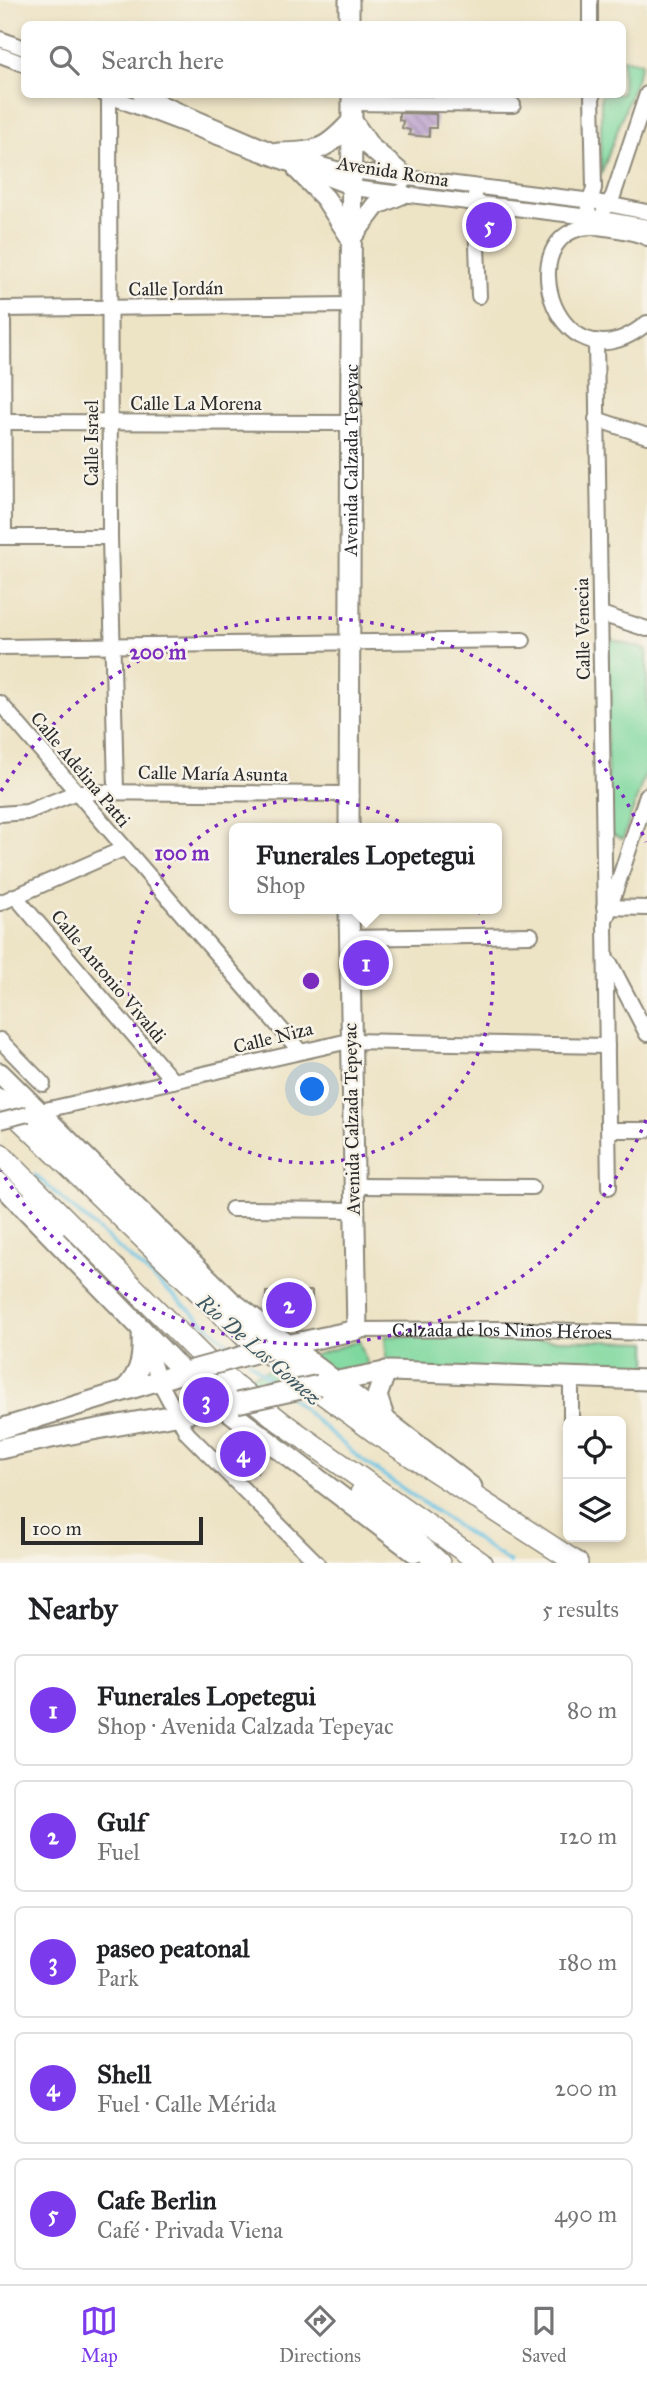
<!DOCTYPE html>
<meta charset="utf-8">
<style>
:root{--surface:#fff;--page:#f2f2f2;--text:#202124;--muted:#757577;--line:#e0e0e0;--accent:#7c3aed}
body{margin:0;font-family:"IM FELL Great Primer",serif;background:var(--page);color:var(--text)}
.controls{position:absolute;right:21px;bottom:21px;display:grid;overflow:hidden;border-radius:10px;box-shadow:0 4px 10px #0003}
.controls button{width:63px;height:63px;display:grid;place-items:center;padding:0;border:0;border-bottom:2px solid var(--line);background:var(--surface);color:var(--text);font:35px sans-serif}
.scale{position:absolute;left:21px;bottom:18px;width:182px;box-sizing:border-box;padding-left:7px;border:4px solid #2b2b2b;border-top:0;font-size:19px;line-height:24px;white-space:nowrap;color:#2b2b2b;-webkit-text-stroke:5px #f7f3e8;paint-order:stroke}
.you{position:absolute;left:313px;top:1090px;width:24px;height:24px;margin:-18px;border:5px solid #fff;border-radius:50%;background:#1a73e8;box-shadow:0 0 0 10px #1a73e833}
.badge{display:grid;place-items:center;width:46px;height:46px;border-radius:50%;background:var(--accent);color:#fff;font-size:23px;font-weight:700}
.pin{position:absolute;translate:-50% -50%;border:4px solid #fff;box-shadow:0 2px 7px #0006}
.popup{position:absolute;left:229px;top:823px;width:273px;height:91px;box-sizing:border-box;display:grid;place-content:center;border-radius:10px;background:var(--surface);filter:drop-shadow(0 2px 5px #0005);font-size:23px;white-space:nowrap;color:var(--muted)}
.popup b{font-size:26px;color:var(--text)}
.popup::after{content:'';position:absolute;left:50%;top:100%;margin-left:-14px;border:14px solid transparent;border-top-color:var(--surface)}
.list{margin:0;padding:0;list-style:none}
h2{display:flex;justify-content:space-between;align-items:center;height:91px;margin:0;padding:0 28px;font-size:30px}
h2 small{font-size:23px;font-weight:400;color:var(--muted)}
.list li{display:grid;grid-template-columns:46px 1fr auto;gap:21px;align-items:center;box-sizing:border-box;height:112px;margin:0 14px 14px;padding:0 14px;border:2px solid var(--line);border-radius:10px}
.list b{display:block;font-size:26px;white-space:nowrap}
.list p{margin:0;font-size:23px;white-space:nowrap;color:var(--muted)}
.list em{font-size:23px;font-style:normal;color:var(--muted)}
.icon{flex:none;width:38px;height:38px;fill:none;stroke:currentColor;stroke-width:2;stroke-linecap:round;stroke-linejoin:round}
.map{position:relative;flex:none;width:647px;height:1563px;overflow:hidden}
.search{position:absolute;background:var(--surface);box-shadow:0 4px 10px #0003;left:21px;right:21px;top:21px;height:77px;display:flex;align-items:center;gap:18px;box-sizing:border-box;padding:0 24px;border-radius:10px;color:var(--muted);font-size:26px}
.sheet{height:721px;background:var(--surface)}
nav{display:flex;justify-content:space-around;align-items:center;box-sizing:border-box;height:98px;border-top:2px solid var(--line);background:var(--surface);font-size:19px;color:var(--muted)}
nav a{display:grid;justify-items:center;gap:4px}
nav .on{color:var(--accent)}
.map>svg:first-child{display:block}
.park{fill:#7ed89e;stroke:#548264;stroke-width:2}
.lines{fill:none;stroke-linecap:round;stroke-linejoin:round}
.stream{stroke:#66c2e4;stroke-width:3.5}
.building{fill:url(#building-back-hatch)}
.street-casing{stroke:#8c8778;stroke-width:18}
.secondary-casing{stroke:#8c8778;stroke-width:23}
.primary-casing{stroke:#8c8778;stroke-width:24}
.street{stroke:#fff;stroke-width:14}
.secondary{stroke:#fff;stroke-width:19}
.primary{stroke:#fff;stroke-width:21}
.street-bridge-casing{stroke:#8c8778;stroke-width:18;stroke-linecap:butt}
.secondary-bridge-casing{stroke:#8c8778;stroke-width:23;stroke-linecap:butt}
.street-bridge{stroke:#fff;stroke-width:14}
.secondary-bridge{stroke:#fff;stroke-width:19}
.ring{fill:none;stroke:#7b2cbf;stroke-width:3.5;stroke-dasharray:3.5 7}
.labels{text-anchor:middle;stroke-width:5;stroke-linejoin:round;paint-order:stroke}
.street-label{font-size:19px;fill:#2b2b2b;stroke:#f7f3e8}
.water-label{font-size:21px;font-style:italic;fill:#3d5862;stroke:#f7f3e8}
.centre{fill:#7b2cbf;stroke:#f7f3e8;stroke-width:3.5}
.ring-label{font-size:21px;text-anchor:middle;font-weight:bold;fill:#7b2cbf;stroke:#f7f3e8;stroke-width:5;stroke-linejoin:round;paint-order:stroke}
</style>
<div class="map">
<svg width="647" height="1563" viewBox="0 0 647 1563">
<defs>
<pattern id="building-back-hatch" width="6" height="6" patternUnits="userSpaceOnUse" patternTransform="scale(1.75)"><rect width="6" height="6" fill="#bca3cd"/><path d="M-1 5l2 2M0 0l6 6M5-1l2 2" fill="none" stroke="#9985a7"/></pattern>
</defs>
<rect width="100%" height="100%" fill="#f7f3e8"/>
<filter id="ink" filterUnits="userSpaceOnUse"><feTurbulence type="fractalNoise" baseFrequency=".0143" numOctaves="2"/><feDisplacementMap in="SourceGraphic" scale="14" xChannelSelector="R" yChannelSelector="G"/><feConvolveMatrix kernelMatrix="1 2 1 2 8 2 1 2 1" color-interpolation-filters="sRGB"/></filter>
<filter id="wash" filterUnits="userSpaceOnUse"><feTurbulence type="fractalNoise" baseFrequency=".00686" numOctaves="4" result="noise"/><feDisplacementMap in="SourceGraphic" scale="28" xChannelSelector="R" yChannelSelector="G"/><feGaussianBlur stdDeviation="1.57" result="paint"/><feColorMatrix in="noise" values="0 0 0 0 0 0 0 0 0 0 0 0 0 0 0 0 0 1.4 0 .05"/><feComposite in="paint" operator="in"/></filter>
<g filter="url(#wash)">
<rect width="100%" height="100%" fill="#ede3c5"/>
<!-- park -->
<g class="park">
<polygon points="623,59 642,63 601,175 601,95 622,94"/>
<polygon points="606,638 647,650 647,768 623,839 608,833"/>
<polygon points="385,1336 647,1342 647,1376 387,1368"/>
<polygon points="359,1341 369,1368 0,1444 124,1416"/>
</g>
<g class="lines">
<!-- stream -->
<g class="stream">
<polyline points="35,1175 238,1352"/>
<polyline points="249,1361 277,1386"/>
<polyline points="291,1398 359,1458 510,1563"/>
</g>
</g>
<g id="blocks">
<!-- building -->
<g class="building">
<polygon points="399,113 436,114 436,128 429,128 429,137 409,135 410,130 402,128 403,121 399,120"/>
<polygon points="312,1291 312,1310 266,1311 266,1292"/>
<polygon points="231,1438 265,1461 257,1473 223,1450"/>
</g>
</g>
</g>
<g filter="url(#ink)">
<use href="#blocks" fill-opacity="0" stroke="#8c8778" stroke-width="2"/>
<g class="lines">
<!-- street casing -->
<g class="street-casing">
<g id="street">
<polyline points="590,0 590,24"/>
<polyline points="0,39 24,48"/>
<polyline points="0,55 24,64"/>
<polyline points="104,94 353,188 597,218 647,227"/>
<polyline points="109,94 110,537 116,791"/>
<polyline points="140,94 278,153 336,169 592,201 647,212"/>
<polyline points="352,103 513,105"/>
<polyline points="475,196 479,296"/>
<polyline points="588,209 594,188 592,94"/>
<polyline points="604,210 613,196 647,94"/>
<path d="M647,238C635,232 619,230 605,228C502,212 552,401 647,323"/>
<polyline points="0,309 352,305"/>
<polyline points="3,309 4,537"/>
<polyline points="596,341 609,1187"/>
<polyline points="596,419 647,436"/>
<polyline points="0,422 350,423"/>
<polyline points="0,537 110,537"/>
<polyline points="601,614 647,629"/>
<polyline points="0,647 523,640"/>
<polyline points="0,703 299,1050"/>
<polyline points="0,814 27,812 77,792 349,794"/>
<polyline points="15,896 173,1081"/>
<polyline points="0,903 123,849"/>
<polyline points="604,907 647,908"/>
<polyline points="607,916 647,795"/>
<polyline points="348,938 531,935"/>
<polyline points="610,963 647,1034"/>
<polyline points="0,1040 43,1084"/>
<polyline points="32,1113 349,1041 607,1046"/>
<polyline points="610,1130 647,1130"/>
<polyline points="352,1186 532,1187"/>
<polyline points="232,1209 352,1210"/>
<path id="s1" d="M357,1330L503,1329L647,1333"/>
<polyline points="146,1341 158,1379 187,1433 317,1563"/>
<polyline points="571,1421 571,1376"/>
</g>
</g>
<!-- secondary casing -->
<g class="secondary-casing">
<g id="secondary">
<polyline points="349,0 349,24"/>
<path d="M278,153C317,153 326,150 352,121L370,147L405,177"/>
<polyline points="298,170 325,198 351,238 376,205 402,194"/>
<path id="s2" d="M349,828L352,94"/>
<polyline points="0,1073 230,1300 472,1487"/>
<polyline points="0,1183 200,1389 414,1552"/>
<polyline points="277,1347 357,1330 349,909"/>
<polyline points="327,1383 390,1371 647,1380"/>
<path d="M124,1390C143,1372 143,1354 142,1329"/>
<polyline points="385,1420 377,1396 386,1371"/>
<polyline points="0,1429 189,1371"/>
<path d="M0,1449C76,1431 152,1420 229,1405"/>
</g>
</g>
<!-- primary casing -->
<g class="primary-casing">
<g id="primary">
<polyline points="0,1100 246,1337 382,1437 577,1563"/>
<polyline points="0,1154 218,1372 281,1422 481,1563"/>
<polyline points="21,1204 40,1210 59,1224"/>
<polyline points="361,1493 439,1563"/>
</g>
</g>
<!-- street -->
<use href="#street" class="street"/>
<!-- secondary -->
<use href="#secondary" class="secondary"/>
<!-- primary -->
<use href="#primary" class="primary"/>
<!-- street-bridge casing -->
<g class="street-bridge-casing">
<polyline id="street-bridge" points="0,1121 28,1114"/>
</g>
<!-- secondary-bridge casing -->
<g class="secondary-bridge-casing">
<g id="secondary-bridge">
<polyline points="189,1371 269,1349"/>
<polyline points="237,1403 319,1385"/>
</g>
</g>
<!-- street-bridge -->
<use href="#street-bridge" class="street-bridge"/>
<!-- secondary-bridge -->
<use href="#secondary-bridge" class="secondary-bridge"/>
</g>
</g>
<!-- distance rings -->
<g class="ring">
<circle cx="311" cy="981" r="182"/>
<path d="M646 1120A363 363 0 0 1 1 1171M1 791A363 363 0 0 1 646 842"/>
</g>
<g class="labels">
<!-- street labels -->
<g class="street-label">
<text transform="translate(393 171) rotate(9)" y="7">Avenida Roma</text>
<text transform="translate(176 288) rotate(-1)" y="7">Calle Jordán</text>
<text x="196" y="410">Calle La Morena</text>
<text transform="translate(91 443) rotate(-90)" y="7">Calle Israel</text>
<text dy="7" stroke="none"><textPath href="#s2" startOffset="368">Avenida Calzada Tepeyac</textPath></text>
<text transform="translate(582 629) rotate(-91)" y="7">Calle Venecia</text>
<text transform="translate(81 769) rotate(50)" y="7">Calle Adelina Patti</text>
<text transform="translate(213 773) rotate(1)" y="7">Calle María Asunta</text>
<text transform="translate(109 976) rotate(50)" y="7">Calle Antonio Vivaldi</text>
<text transform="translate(273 1037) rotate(-14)" y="7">Calle Niza</text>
<text transform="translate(351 1119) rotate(-91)" y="7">Avenida Calzada Tepeyac</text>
<text dy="7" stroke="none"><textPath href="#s1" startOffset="145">Calzada de los Niños Héroes</textPath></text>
</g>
<!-- water labels -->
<g class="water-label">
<text transform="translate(259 1350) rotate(41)" y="7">Rio De Los Gomez</text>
</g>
</g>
<circle cx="311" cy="981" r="10" class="centre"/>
<g class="ring-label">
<text x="158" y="659">200 m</text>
<text x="182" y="860">100 m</text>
</g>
</svg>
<div class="controls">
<button><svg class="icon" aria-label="locate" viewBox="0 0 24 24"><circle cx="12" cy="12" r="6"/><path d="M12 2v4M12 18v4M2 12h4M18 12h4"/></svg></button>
<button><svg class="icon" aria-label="layers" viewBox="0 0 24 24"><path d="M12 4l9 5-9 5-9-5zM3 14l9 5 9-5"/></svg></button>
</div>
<div class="scale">100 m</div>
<div class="you"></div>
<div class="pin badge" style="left:366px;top:963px">1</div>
<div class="popup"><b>Funerales Lopetegui</b>Shop</div>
<div class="pin badge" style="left:289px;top:1305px">2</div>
<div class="pin badge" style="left:206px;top:1400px">3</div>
<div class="pin badge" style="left:243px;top:1454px">4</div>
<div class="pin badge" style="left:489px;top:225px">5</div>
<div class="search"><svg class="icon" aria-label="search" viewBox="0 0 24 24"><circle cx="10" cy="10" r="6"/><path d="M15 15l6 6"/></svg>Search here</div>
</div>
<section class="sheet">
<h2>Nearby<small>5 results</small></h2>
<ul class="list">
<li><span class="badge">1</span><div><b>Funerales Lopetegui</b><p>Shop · Avenida Calzada Tepeyac</p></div><em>80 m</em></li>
<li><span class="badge">2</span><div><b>Gulf</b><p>Fuel</p></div><em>120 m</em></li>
<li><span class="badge">3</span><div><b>paseo peatonal</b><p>Park</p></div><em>180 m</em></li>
<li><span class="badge">4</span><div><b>Shell</b><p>Fuel · Calle Mérida</p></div><em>200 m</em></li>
<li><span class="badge">5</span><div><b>Cafe Berlin</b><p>Café · Privada Viena</p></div><em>490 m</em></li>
</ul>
</section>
<nav>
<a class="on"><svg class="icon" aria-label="map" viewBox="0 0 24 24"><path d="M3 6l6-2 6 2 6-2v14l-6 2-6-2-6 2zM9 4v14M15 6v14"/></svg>Map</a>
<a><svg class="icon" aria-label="directions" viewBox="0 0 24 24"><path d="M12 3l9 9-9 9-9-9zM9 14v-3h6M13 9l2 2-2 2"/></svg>Directions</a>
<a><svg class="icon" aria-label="saved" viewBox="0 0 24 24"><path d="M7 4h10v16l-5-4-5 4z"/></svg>Saved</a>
</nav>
